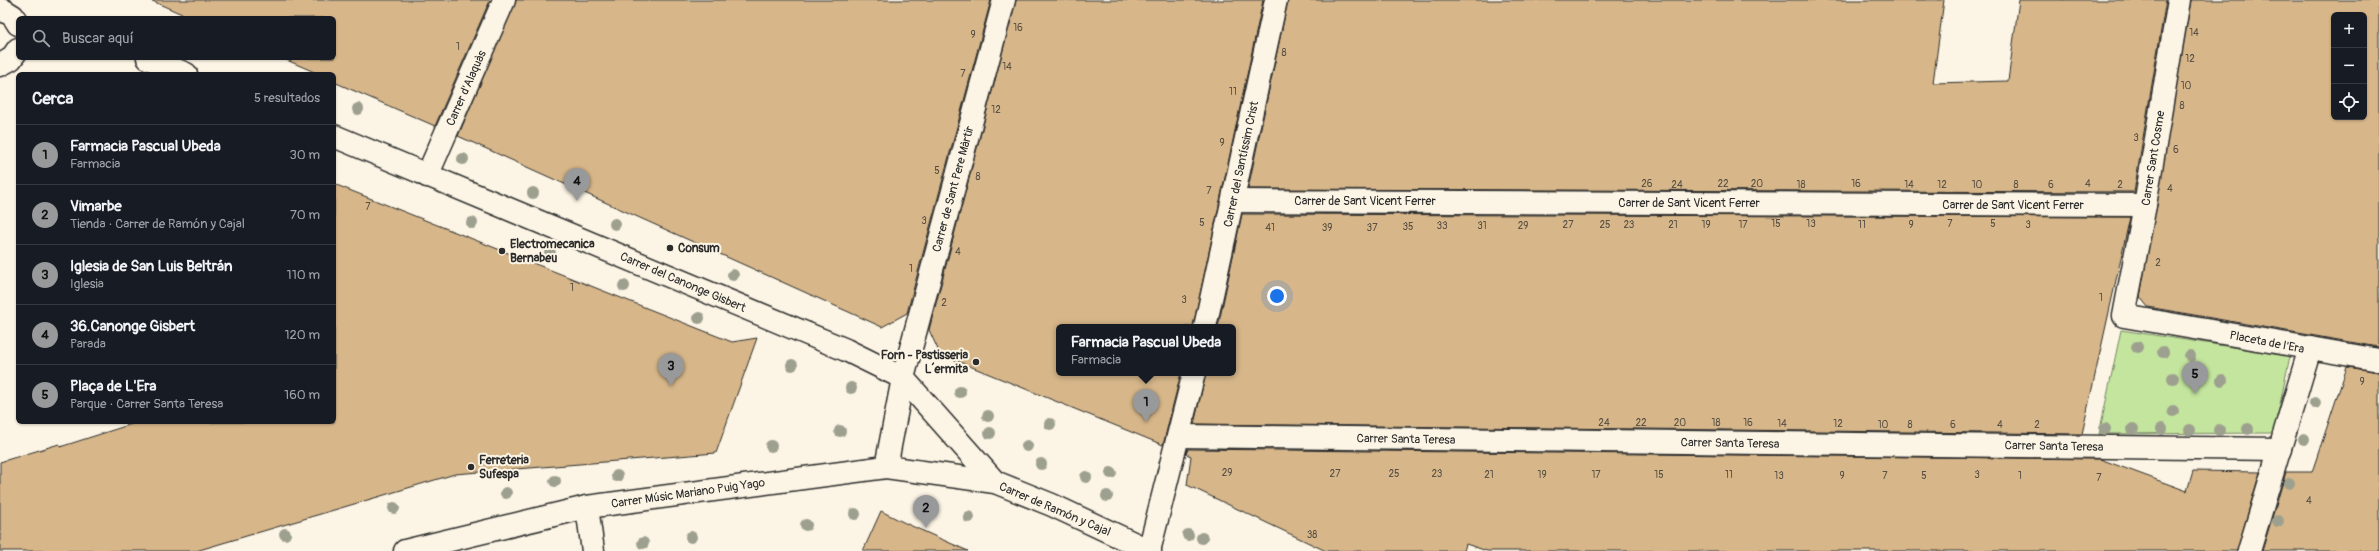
<!DOCTYPE html>
<html lang="es">
<meta charset="utf-8">
<style>
:root{--surface:#171b24;--page:#242831;--text:#f1f3f6;--muted:#9ea1a6;--line:#363941;--accent:#98999b}
body{margin:0;font-family:Pangolin,sans-serif;background:var(--page);color:var(--text)}
.controls{position:absolute;right:12px;top:12px;display:grid;overflow:hidden;border-radius:6px;box-shadow:0 1px 3px #0004}
.controls button{width:36px;height:36px;display:grid;place-items:center;padding:0;border:0;border-bottom:1px solid var(--line);background:var(--surface);color:var(--text);font:20px sans-serif}
.you{position:absolute;left:1277px;top:296px;width:14px;height:14px;margin:-10px;border:3px solid #fff;border-radius:50%;background:#1a73e8;box-shadow:0 0 0 6px #1a73e833}
.badge{display:grid;place-items:center;width:26px;height:26px;border-radius:50%;background:var(--accent);color:#111;font-size:13px;font-weight:700}
.pin{position:absolute;translate:-50% -33px;filter:drop-shadow(0 1px 2px #0008)}
.pin::after{content:'';position:absolute;top:21px;width:14px;height:12px;background:inherit;clip-path:polygon(0 0,100% 0,50% 100%)}
.popup{position:absolute;left:1056px;top:324px;width:180px;height:52px;box-sizing:border-box;display:grid;place-content:center;border-radius:6px;background:var(--surface);filter:drop-shadow(0 1px 3px #0005);font-size:13px;white-space:nowrap;color:var(--muted)}
.popup b{font-size:15px;color:var(--text)}
.popup::after{content:'';position:absolute;left:50%;top:100%;margin-left:-8px;border:8px solid transparent;border-top-color:var(--surface)}
.list{margin:0;padding:0;list-style:none}
h2{display:flex;justify-content:space-between;align-items:center;height:52px;margin:0;padding:0 16px;font-size:17px}
h2 small{font-size:13px;font-weight:400;color:var(--muted)}
.list li{display:grid;grid-template-columns:26px 1fr auto;gap:12px;align-items:center;box-sizing:border-box;height:60px;padding:0 16px;border-top:1px solid var(--line)}
.list b{display:block;font-size:15px;white-space:nowrap}
.list p{margin:0;font-size:13px;white-space:nowrap;color:var(--muted)}
.list em{font-size:13px;font-style:normal;color:var(--muted)}
.icon{flex:none;width:22px;height:22px;fill:none;stroke:currentColor;stroke-width:2;stroke-linecap:round;stroke-linejoin:round}
.map{position:relative;flex:none;width:2379px;height:551px;overflow:hidden}
.search{position:absolute;background:var(--surface);box-shadow:0 1px 3px #0004;left:16px;top:16px;width:320px;height:44px;display:flex;align-items:center;gap:10px;box-sizing:border-box;padding:0 14px;border-radius:6px;color:var(--muted);font-size:15px}
.panel{position:absolute;background:var(--surface);box-shadow:0 1px 3px #0004;left:16px;top:72px;width:320px;height:352px;border-radius:6px}
.map>svg:first-child{display:block}
.green{fill:#c3e59e;stroke:#778864}
.building{fill:#d7b78a;stroke:#2b2b2b;fill-rule:evenodd}
.lines{fill:none;stroke-linecap:round;stroke-linejoin:round}
.street-casing{stroke:#2b2b2b;stroke-width:25}
.secondary-casing{stroke:#2b2b2b;stroke-width:25}
.street{stroke:#fcf5e5;stroke-width:22}
.secondary{stroke:#fcf5e5;stroke-width:22}
.tree{fill:#9ea08f}
.poi-dot{fill:#2b2b2b;stroke:#fcf5e5;stroke-width:1.5}
.labels{text-anchor:middle;stroke-width:4;stroke-linejoin:round;paint-order:stroke}
.number-label{font-size:10px;fill:#564e43}
.street-label{font-size:12px;fill:#2b2b2b;stroke:#fcf5e5}
.poi-label{font-size:12px;font-weight:bold;fill:#2b2b2b;stroke:#fcf5e5;text-anchor:start}
</style>
<div class="map">
<svg width="2379" height="551" viewBox="0 0 2379 551">
<rect width="100%" height="100%" fill="#fcf5e5"/>
<filter id="ink" filterUnits="userSpaceOnUse"><feTurbulence type="fractalNoise" baseFrequency=".025" numOctaves="2"/><feDisplacementMap in="SourceGraphic" scale="8" xChannelSelector="R" yChannelSelector="G"/><feConvolveMatrix kernelMatrix="1 2 1 2 8 2 1 2 1" color-interpolation-filters="sRGB"/></filter>
<g filter="url(#ink)">
<!-- green -->
<polygon class="green" points="2121,330 2290,356 2274,433 2099,434"/>
<!-- building -->
<g class="building">
<polygon points="150,0 490,0 435,126 334,82 334,74 319,74 282,58 334,58 334,18 191,18"/>
<polygon points="516,0 991,0 907,313 882,327 458,136"/>
<polygon points="1016,0 1263,0 1193,327 1059,327 1059,373 1181,373 1163,445 940,354 929,330"/>
<polygon points="1288,0 1944,0 1933,83 2008,81 2019,0 2166,0 2134,192 1248,189"/>
<path d="M2191,0H2379V347L2148,307L2140,297ZM2334,15H2364V117H2334Z"/>
<polygon points="334,184 732,342 757,338 716,453 455,474 196,551 0,551 0,462 59,444 60,447 138,422 334,422"/>
<polygon points="1242,214 2130,217 2082,434 1194,424 1206,373 1233,373 1233,327 1218,327"/>
<polygon points="2347,367 2379,372 2379,551 2262,551 2286,472 2312,472"/>
<polygon points="1188,449 2100,459 2187,491 2193,471 2260,472 2237,551 1487,551 1466,544 1464,551 1326,551 1187,485 1191,456 1186,454"/>
<polygon points="881,511 905,523 968,551 863,551"/>
</g>
<g class="lines">
<!-- street casing -->
<g class="street-casing">
<g id="street">
<polyline points="2179,0 2145,205 2124,316 2310,348 2249,551"/>
<polyline points="427,176 504,0"/>
<polyline points="1233,201 2145,205"/>
<polyline points="1205,327 1276,0"/>
<polyline points="2310,348 2379,360"/>
<polyline points="903,378 1004,0"/>
<polyline points="1180,436 2280,449"/>
<polyline points="587,507 593,551"/>
<polyline points="1149,551 1194,373"/>
</g>
</g>
<!-- secondary casing -->
<g class="secondary-casing">
<g id="secondary">
<polyline points="0,8 13,16 18,24"/>
<polyline points="148,58 186,74"/>
<polyline points="0,65 11,59 18,49"/>
<polyline points="334,136 846,350 903,378 995,482"/>
<polyline points="886,467 903,378"/>
<polyline points="405,551 587,507 886,467 995,482 1052,505 1150,551"/>
</g>
</g>
<!-- street -->
<use href="#street" class="street"/>
<!-- secondary -->
<use href="#secondary" class="secondary"/>
</g>
<!-- trees -->
<g class="tree">
<circle cx="358" cy="109" r="6"/>
<circle cx="463" cy="159" r="6"/>
<circle cx="533" cy="193" r="6"/>
<circle cx="472" cy="223" r="6"/>
<circle cx="615" cy="224" r="6"/>
<circle cx="550" cy="253" r="6"/>
<circle cx="733" cy="275" r="6"/>
<circle cx="624" cy="286" r="6"/>
<circle cx="699" cy="318" r="6"/>
<circle cx="2137" cy="347" r="6"/>
<circle cx="2163" cy="352" r="6"/>
<circle cx="2190" cy="356" r="6"/>
<circle cx="792" cy="365" r="6"/>
<circle cx="2173" cy="378" r="6"/>
<circle cx="2222" cy="380" r="6"/>
<circle cx="851" cy="388" r="6"/>
<circle cx="960" cy="392" r="6"/>
<circle cx="2315" cy="403" r="6"/>
<circle cx="2173" cy="411" r="6"/>
<circle cx="988" cy="416" r="6"/>
<circle cx="1050" cy="424" r="6"/>
<circle cx="2105" cy="429" r="6"/>
<circle cx="2133" cy="429" r="6"/>
<circle cx="2162" cy="429" r="6"/>
<circle cx="2248" cy="429" r="6"/>
<circle cx="2190" cy="430" r="6"/>
<circle cx="2219" cy="430" r="6"/>
<circle cx="840" cy="431" r="6"/>
<circle cx="990" cy="433" r="6"/>
<circle cx="2304" cy="439" r="6"/>
<circle cx="771" cy="446" r="6"/>
<circle cx="1027" cy="446" r="6"/>
<circle cx="1041" cy="464" r="6"/>
<circle cx="1111" cy="473" r="6"/>
<circle cx="617" cy="476" r="6"/>
<circle cx="1086" cy="477" r="6"/>
<circle cx="555" cy="481" r="6"/>
<circle cx="2289" cy="483" r="6"/>
<circle cx="506" cy="493" r="6"/>
<circle cx="1107" cy="496" r="6"/>
<circle cx="394" cy="508" r="6"/>
<circle cx="855" cy="514" r="6"/>
<circle cx="969" cy="517" r="6"/>
<circle cx="2278" cy="521" r="6"/>
<circle cx="806" cy="525" r="6"/>
<circle cx="285" cy="534" r="6"/>
<circle cx="1188" cy="535" r="6"/>
<circle cx="691" cy="537" r="6"/>
<circle cx="1202" cy="538" r="6"/>
<circle cx="643" cy="543" r="6"/>
</g>
</g>
<!-- markers -->
<g class="poi-dot">
<circle cx="670" cy="248" r="4"/>
<circle cx="502" cy="251" r="4"/>
<circle cx="976" cy="362" r="4"/>
<circle cx="471" cy="467" r="4"/>
</g>
<g class="labels">
<!-- number labels -->
<g class="number-label">
<text x="1018" y="31">16</text>
<text x="2194" y="36">14</text>
<text x="973" y="38">9</text>
<text x="458" y="50">1</text>
<text x="1284" y="56">8</text>
<text x="2190" y="62">12</text>
<text x="1007" y="70">14</text>
<text x="963" y="77">7</text>
<text x="2186" y="89">10</text>
<text x="1233" y="95">11</text>
<text x="2182" y="109">8</text>
<text x="996" y="113">12</text>
<text x="2136" y="141">3</text>
<text x="1222" y="146">9</text>
<text x="2176" y="153">6</text>
<text x="937" y="174">5</text>
<text x="978" y="180">8</text>
<text x="1647" y="187">26</text>
<text x="1723" y="187">22</text>
<text x="1757" y="187">20</text>
<text x="1856" y="187">16</text>
<text x="2088" y="187">4</text>
<text x="1677" y="188">24</text>
<text x="1801" y="188">18</text>
<text x="1909" y="188">14</text>
<text x="1942" y="188">12</text>
<text x="1977" y="188">10</text>
<text x="2016" y="188">8</text>
<text x="2051" y="188">6</text>
<text x="2120" y="188">2</text>
<text x="2170" y="192">4</text>
<text x="1209" y="194">7</text>
<text x="368" y="210">7</text>
<text x="924" y="224">3</text>
<text x="1202" y="226">5</text>
<text x="1776" y="227">15</text>
<text x="1811" y="227">13</text>
<text x="1950" y="227">7</text>
<text x="1993" y="227">5</text>
<text x="1568" y="228">27</text>
<text x="1605" y="228">25</text>
<text x="1629" y="228">23</text>
<text x="1673" y="228">21</text>
<text x="1706" y="228">19</text>
<text x="1743" y="228">17</text>
<text x="1862" y="228">11</text>
<text x="1911" y="228">9</text>
<text x="2028" y="228">3</text>
<text x="1442" y="229">33</text>
<text x="1482" y="229">31</text>
<text x="1523" y="229">29</text>
<text x="1408" y="230">35</text>
<text x="1270" y="231">41</text>
<text x="1327" y="231">39</text>
<text x="1372" y="231">37</text>
<text x="958" y="255">4</text>
<text x="2158" y="266">2</text>
<text x="911" y="272">1</text>
<text x="572" y="291">1</text>
<text x="2101" y="301">1</text>
<text x="1184" y="303">3</text>
<text x="944" y="306">2</text>
<text x="2362" y="385">9</text>
<text x="1604" y="426">24</text>
<text x="1641" y="426">22</text>
<text x="1680" y="426">20</text>
<text x="1716" y="426">18</text>
<text x="1748" y="426">16</text>
<text x="1782" y="427">14</text>
<text x="1838" y="427">12</text>
<text x="1883" y="428">10</text>
<text x="1910" y="428">8</text>
<text x="1953" y="428">6</text>
<text x="2000" y="428">4</text>
<text x="2037" y="428">2</text>
<text x="1227" y="476">29</text>
<text x="1335" y="477">27</text>
<text x="1394" y="477">25</text>
<text x="1437" y="477">23</text>
<text x="1489" y="478">21</text>
<text x="1542" y="478">19</text>
<text x="1596" y="478">17</text>
<text x="1659" y="478">15</text>
<text x="1729" y="478">11</text>
<text x="1977" y="478">3</text>
<text x="1779" y="479">13</text>
<text x="1842" y="479">9</text>
<text x="1885" y="479">7</text>
<text x="1924" y="479">5</text>
<text x="2020" y="479">1</text>
<text x="2099" y="481">7</text>
<text x="2309" y="504">4</text>
<text x="1312" y="538">38</text>
</g>
<!-- street labels -->
<g class="street-label">
<text transform="translate(466 88) rotate(-66)" y="4">Carrer d'Alaquàs</text>
<text transform="translate(2153 158) rotate(-81)" y="4">Carrer Sant Cosme</text>
<text transform="translate(1241 164) rotate(-78)" y="4">Carrer del Santíssim Crist</text>
<text transform="translate(953 189) rotate(-75)" y="4">Carrer de Sant Pere Màrtir</text>
<text x="1365" y="205">Carrer de Sant Vicent Ferrer</text>
<text x="1689" y="207">Carrer de Sant Vicent Ferrer</text>
<text x="2013" y="209">Carrer de Sant Vicent Ferrer</text>
<text transform="translate(683 282) rotate(23)" y="4">Carrer del Canonge Gisbert</text>
<text transform="translate(2267 342) rotate(11)" y="4">Placeta de l'Era</text>
<text transform="translate(1406 439) rotate(1)" y="4">Carrer Santa Teresa</text>
<text transform="translate(1730 443) rotate(1)" y="4">Carrer Santa Teresa</text>
<text transform="translate(2054 446) rotate(1)" y="4">Carrer Santa Teresa</text>
<text transform="translate(688 493) rotate(-8)" y="4">Carrer Músic Mariano Puig Yago</text>
<text transform="translate(1055 509) rotate(23)" y="4">Carrer de Ramón y Cajal</text>
</g>
<!-- poi labels -->
<g class="poi-label">
<text x="510" y="248">Electromecanica<tspan x="510" dy="14">Bernabeu</tspan></text>
<text x="678" y="252">Consum</text>
<text x="968" y="359" text-anchor="end">Forn - Pastisseria<tspan x="968" dy="14">L´ermita</tspan></text>
<text x="479" y="464">Ferreteria<tspan x="479" dy="14">Sufespa</tspan></text>
</g>
</g>
</svg>
<div class="controls">
<button>+</button>
<button>−</button>
<button><svg class="icon" aria-label="locate" viewBox="0 0 24 24"><circle cx="12" cy="12" r="6"/><path d="M12 2v4M12 18v4M2 12h4M18 12h4"/></svg></button>
</div>
<div class="you"></div>
<div class="pin badge" style="left:1146px;top:422px">1</div>
<div class="popup"><b>Farmacia Pascual Ubeda</b>Farmacia</div>
<div class="pin badge" style="left:926px;top:528px">2</div>
<div class="pin badge" style="left:671px;top:386px">3</div>
<div class="pin badge" style="left:577px;top:201px">4</div>
<div class="pin badge" style="left:2195px;top:394px">5</div>
<div class="search"><svg class="icon" aria-label="search" viewBox="0 0 24 24"><circle cx="10" cy="10" r="6"/><path d="M15 15l6 6"/></svg>Buscar aquí</div>
<section class="panel">
<h2>Cerca<small>5 resultados</small></h2>
<ul class="list">
<li><span class="badge">1</span><div><b>Farmacia Pascual Ubeda</b><p>Farmacia</p></div><em>30 m</em></li>
<li><span class="badge">2</span><div><b>Vimarbe</b><p>Tienda · Carrer de Ramón y Cajal</p></div><em>70 m</em></li>
<li><span class="badge">3</span><div><b>Iglesia de San Luis Beltrán</b><p>Iglesia</p></div><em>110 m</em></li>
<li><span class="badge">4</span><div><b>36.Canonge Gisbert</b><p>Parada</p></div><em>120 m</em></li>
<li><span class="badge">5</span><div><b>Plaça de L'Era</b><p>Parque · Carrer Santa Teresa</p></div><em>160 m</em></li>
</ul>
</section>
</div>
